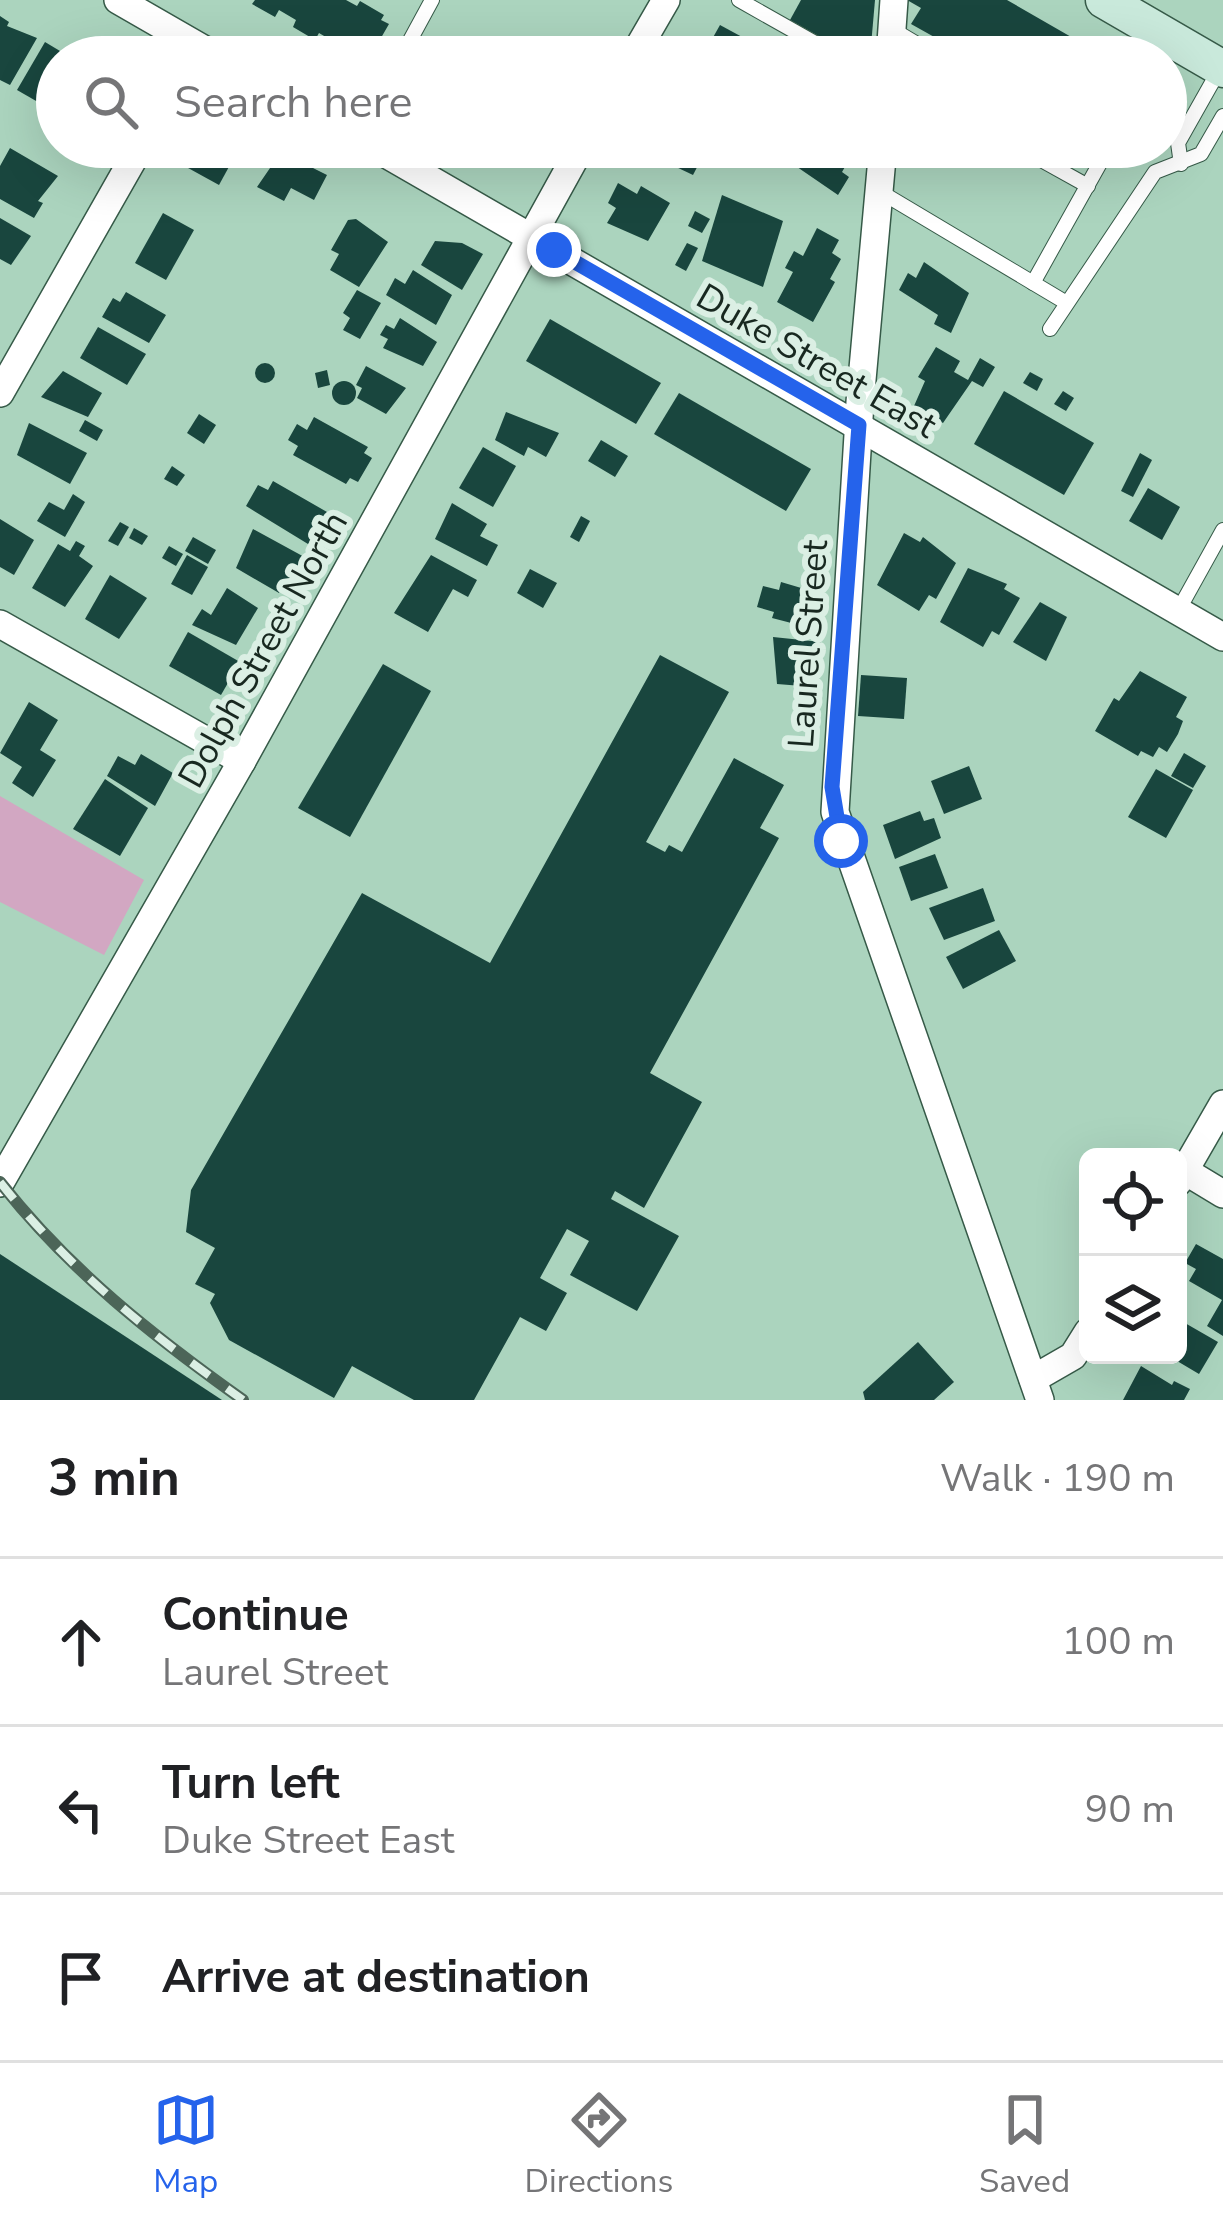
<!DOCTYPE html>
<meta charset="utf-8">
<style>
:root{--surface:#fff;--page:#f6f6f6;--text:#202124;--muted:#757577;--line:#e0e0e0;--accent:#2563eb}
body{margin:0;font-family:"Nunito Sans",sans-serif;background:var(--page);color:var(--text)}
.controls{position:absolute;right:36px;bottom:36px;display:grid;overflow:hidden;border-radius:18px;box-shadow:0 12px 48px #0002}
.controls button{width:108px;height:108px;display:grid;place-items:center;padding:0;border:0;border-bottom:3px solid var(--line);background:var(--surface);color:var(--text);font:60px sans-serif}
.stop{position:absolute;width:36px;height:36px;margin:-27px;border:9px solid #2563eb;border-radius:50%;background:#fff}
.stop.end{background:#2563eb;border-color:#fff;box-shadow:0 3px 12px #0008}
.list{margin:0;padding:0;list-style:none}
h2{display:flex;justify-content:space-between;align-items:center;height:156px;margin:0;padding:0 48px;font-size:51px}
h2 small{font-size:39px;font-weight:400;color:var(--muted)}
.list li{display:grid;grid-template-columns:78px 1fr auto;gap:36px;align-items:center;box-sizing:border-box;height:168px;padding:0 48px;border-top:3px solid var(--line)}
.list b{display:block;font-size:45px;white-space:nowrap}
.list p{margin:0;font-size:39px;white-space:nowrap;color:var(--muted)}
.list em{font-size:39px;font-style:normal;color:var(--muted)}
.icon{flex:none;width:66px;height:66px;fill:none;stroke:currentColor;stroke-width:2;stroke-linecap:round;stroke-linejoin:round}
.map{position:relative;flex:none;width:1223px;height:1400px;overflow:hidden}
.search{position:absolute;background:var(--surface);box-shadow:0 12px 48px #0002;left:36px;right:36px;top:36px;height:132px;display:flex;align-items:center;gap:30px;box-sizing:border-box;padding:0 42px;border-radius:66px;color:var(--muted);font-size:45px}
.sheet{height:660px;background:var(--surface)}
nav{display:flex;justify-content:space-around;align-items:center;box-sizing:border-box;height:168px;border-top:3px solid var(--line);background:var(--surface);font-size:33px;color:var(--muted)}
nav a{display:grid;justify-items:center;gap:6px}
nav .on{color:var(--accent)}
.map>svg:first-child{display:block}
.green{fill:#d2a7c2}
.building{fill:#19463e}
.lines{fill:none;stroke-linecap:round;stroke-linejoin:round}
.lane-casing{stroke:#365a48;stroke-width:16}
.street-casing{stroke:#365a48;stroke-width:30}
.secondary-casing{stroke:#365a48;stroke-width:39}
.lane{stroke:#fff;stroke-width:14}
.street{stroke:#fff;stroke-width:27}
.secondary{stroke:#c9e9db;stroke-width:36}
.rail-casing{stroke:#4c6558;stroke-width:12}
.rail{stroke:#dbefe4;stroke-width:8;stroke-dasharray:22;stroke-linecap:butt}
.route{stroke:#2563eb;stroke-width:15}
.labels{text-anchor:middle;stroke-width:12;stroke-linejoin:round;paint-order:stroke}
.street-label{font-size:36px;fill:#182820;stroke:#dbefe4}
</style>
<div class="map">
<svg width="1223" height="1400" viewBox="0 0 1223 1400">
<rect width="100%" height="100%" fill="#abd4be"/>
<!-- green -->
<polygon class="green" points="0,796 144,880 104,955 0,902"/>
<!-- building -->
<g class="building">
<polygon points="255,0 346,0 357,6 360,1 384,15 381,20 389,24 370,57 345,57 332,50 336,43 319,33 315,40 293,27 296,20 279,10 275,17 252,4"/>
<polygon points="801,0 875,0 870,57 856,57 790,20"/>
<polygon points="907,0 1007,0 1106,57 970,57 911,24 921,8"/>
<polygon points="0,16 9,22 7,26 37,38 10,85 0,80"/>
<polygon points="720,25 755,44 747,57 702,57"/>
<polygon points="45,42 60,51 57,113 17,90"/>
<polygon points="188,147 227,147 236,154 219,185 179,163"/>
<polygon points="634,147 701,147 706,150 693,175"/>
<polygon points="791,147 831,147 849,160 842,172 849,177 838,195 784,158"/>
<polygon points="10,148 58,176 38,201 43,203 34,218 0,199 0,166"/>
<polygon points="300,151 318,160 313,168 327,175 314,200 291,188 284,201 257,187 281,152 296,159"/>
<polygon points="618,183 637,194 641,186 670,203 648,241 607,223 616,208 608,203"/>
<polygon points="722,195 783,221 763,287 702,261"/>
<polygon points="695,211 710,219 702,233 688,226"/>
<polygon points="163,213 194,230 166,280 135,263"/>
<polygon points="0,218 31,236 11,265 0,259"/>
<polygon points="356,219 388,242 359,287 330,270 339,254 331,250 348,220"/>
<polygon points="817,228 839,240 832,253 841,259 830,279 835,282 813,322 777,302 793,272 785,268 794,251 803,256"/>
<polygon points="435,241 462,243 483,254 462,290 421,265"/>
<polygon points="687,243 698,248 686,271 675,265"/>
<polygon points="924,262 969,293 951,333 934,324 938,315 899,290 908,273 916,278"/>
<polygon points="413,270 452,295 436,325 386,295 395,278 405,284"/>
<polygon points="357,290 381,303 360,339 343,330 350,318 343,313"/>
<polygon points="126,292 166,315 149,343 102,317 113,298 120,302"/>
<polygon points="400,318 437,342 423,366 383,348 388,339 380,335 386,325 394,329"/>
<polygon points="550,319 661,383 636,424 526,361"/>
<polygon points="98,327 146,354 127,385 80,358"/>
<polygon points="936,347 960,361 954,372 968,380 980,358 995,367 983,387 972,381 943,423 914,406 925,381 918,377"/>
<circle cx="265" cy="373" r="10"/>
<polygon points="366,366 406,388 386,414 357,398 362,388 356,385"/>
<polygon points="327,370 330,385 318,388 315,373"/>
<polygon points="63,371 102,393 88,417 41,397"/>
<polygon points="1030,372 1043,379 1037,391 1023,383"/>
<circle cx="344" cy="393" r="12"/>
<polygon points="1004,391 1094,443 1064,495 974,444"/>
<polygon points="1063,391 1074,398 1066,411 1054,404"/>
<polygon points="679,393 811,469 786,511 654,434"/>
<polygon points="506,412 559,433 546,457 528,447 524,456 495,440"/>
<polygon points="199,414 216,425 204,444 187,433"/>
<polygon points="314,417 368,447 364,453 372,458 358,482 350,478 346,484 293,455 298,446 288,440 297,424 307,430"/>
<polygon points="85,420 103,430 97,441 79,431"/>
<polygon points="29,423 87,453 70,484 17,455"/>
<polygon points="601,440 628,456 615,477 588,461"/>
<polygon points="483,447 516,466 493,507 459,488"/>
<polygon points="1140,453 1152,460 1133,497 1121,491"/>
<polygon points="172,466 185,475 177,486 164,479"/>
<polygon points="273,481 327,512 308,544 246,506 258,485 268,490"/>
<polygon points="1148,488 1180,507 1162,540 1129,521"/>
<polygon points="73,494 85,502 65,537 37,521 49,502 64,510"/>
<polygon points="452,503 487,524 480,536 498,545 487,566 435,539"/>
<polygon points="581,516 590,521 579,542 570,537"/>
<polygon points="0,519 34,540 14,575 0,567"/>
<polygon points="120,522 129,527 118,546 108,541"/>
<polygon points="134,528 148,536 142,545 129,538"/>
<polygon points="253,529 308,559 293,584 286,580 279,593 236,568"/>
<polygon points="904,533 920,542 923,537 956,563 936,599 929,595 919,611 877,585"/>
<polygon points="193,537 216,550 208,564 185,551"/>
<polygon points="76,541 85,546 79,556 93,566 65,607 32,588 58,544 70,551"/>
<polygon points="169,546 183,554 176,566 162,558"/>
<polygon points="187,555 208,567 192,595 171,584"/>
<polygon points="431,555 477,580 468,597 453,589 428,632 394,613"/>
<polygon points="968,568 1007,584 1004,589 1020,598 999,635 992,631 983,647 940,622"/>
<polygon points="530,569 557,583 543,608 517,593"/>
<polygon points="110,575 147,598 119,639 85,619"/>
<polygon points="781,582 808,590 805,602 811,604 799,625 772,618 774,612 757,607 763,586 779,590"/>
<polygon points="227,588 258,608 236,645 192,625 202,609 211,615"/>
<polygon points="1040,602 1067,617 1046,661 1013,642"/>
<polygon points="188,632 240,662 221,695 169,666"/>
<polygon points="773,637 821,642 817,676 803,675 802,686 777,684"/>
<polygon points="660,655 729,692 646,842 665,852 669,845 682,852 734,758 784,785 760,828 779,838 650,1073 702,1102 644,1208 615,1191 611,1199 679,1236 637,1311 570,1275 589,1241 567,1229 540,1278 567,1293 546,1331 520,1317 474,1400 414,1400 352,1366 334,1398 229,1340 210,1303 215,1294 195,1284 215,1248 186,1232 191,1190 362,893 490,963"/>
<polygon points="383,664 431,691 350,837 298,808"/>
<polygon points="1140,671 1187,697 1176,717 1183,721 1178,734 1167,752 1159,747 1153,757 1141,751 1138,756 1095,731 1114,698 1119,701"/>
<polygon points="861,675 907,678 904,719 858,716"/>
<polygon points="29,702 58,720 40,750 56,760 33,797 12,783 22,767 0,753"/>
<polygon points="1184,753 1206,766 1193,788 1171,776"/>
<polygon points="141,754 173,773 155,806 107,776 118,756 135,765"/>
<polygon points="969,766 982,799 944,814 931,781"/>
<polygon points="1156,769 1193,790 1166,838 1128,817"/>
<polygon points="105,779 148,808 120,856 73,829"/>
<polygon points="920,811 924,821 934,818 941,838 895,859 883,825"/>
<polygon points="935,854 948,888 911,901 899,867"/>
<polygon points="983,888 995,921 944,940 929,908"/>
<polygon points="999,930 1016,961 963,989 946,957"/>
<polygon points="1196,1244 1223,1259 1223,1336 1207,1326 1222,1300 1189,1281 1196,1269 1185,1263"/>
<polygon points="0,1254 222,1400 0,1400"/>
<polygon points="1178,1319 1218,1342 1199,1374 1167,1355 1178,1355"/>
<polygon points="918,1342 954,1382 934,1400 865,1400 863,1392"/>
<polygon points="1141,1366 1172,1385 1174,1381 1190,1389 1184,1400 1123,1400"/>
</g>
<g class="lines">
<!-- lane casing -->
<g class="lane-casing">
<g id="lane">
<polyline points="739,0 840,57"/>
<polyline points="892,29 939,57"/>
<polyline points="401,57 432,0"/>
<polyline points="1018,147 1088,186"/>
<polyline points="940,157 941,147"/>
<polyline points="1181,164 1178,143 1218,72"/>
<polyline points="879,191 1065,302"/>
<polyline points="1033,283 1109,147"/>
<polyline points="1050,329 1155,172 1201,154 1223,116"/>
<polyline points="1178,611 1223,530"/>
</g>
</g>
<!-- street casing -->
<g class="street-casing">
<g id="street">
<polyline points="118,0 217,57"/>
<polyline points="633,57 666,0"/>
<polyline points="890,57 894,0"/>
<polyline points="374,147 1223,637"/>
<polyline points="883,147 860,402 835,812 1040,1400"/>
<polyline points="0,393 140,147"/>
<polyline points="0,624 242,761"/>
<polyline points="1185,1171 1223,1194"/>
<polyline points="1178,1182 1223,1104"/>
<polyline points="0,1183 242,761 581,147"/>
<polyline points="1033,1379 1073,1356 1088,1332"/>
</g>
</g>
<!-- secondary casing -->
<g class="secondary-casing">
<polyline id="secondary" points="1104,0 1223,69"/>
</g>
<!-- lane -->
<use href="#lane" class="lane"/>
<!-- street -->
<use href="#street" class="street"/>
<!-- secondary -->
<use href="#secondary" class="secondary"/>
<!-- rail casing -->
<g class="rail-casing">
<path id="rail" d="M0,1182C69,1270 153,1336 243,1400"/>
</g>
<!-- rail -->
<use href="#rail" class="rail"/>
</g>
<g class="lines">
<!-- route -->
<polyline class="route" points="554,250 859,425 832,787 841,841"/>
</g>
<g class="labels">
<!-- street labels -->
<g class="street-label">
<text transform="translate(817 360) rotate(30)" y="13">Duke Street East</text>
<text transform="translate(807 644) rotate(-86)" y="13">Laurel Street</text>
<text transform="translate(262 649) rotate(-61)" y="13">Dolph Street North</text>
</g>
</g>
</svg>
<div class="controls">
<button><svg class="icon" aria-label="locate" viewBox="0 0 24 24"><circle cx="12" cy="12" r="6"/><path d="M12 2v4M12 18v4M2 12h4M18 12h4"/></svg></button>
<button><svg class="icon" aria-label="layers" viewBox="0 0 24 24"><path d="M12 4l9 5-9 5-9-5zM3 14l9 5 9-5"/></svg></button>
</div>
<div class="stop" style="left:841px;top:841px"></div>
<div class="stop end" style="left:554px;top:250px"></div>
<div class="search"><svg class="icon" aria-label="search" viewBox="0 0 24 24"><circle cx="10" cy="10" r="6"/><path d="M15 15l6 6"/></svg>Search here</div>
</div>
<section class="sheet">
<h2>3 min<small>Walk · 190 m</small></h2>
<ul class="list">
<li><svg class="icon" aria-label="ahead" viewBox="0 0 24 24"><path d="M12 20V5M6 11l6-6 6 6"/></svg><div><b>Continue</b><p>Laurel Street</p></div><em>100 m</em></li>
<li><svg class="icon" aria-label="left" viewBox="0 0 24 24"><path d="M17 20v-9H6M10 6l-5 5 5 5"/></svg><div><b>Turn left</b><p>Duke Street East</p></div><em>90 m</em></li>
<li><svg class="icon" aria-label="arrive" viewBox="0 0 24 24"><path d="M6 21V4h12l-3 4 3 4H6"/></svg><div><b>Arrive at destination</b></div></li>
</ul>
</section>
<nav>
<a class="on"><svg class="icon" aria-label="map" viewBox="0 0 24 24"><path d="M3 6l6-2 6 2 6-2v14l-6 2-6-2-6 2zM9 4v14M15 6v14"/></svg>Map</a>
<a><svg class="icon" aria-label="directions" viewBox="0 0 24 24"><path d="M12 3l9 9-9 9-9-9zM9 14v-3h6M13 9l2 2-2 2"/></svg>Directions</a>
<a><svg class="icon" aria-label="saved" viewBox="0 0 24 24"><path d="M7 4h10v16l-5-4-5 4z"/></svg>Saved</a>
</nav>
